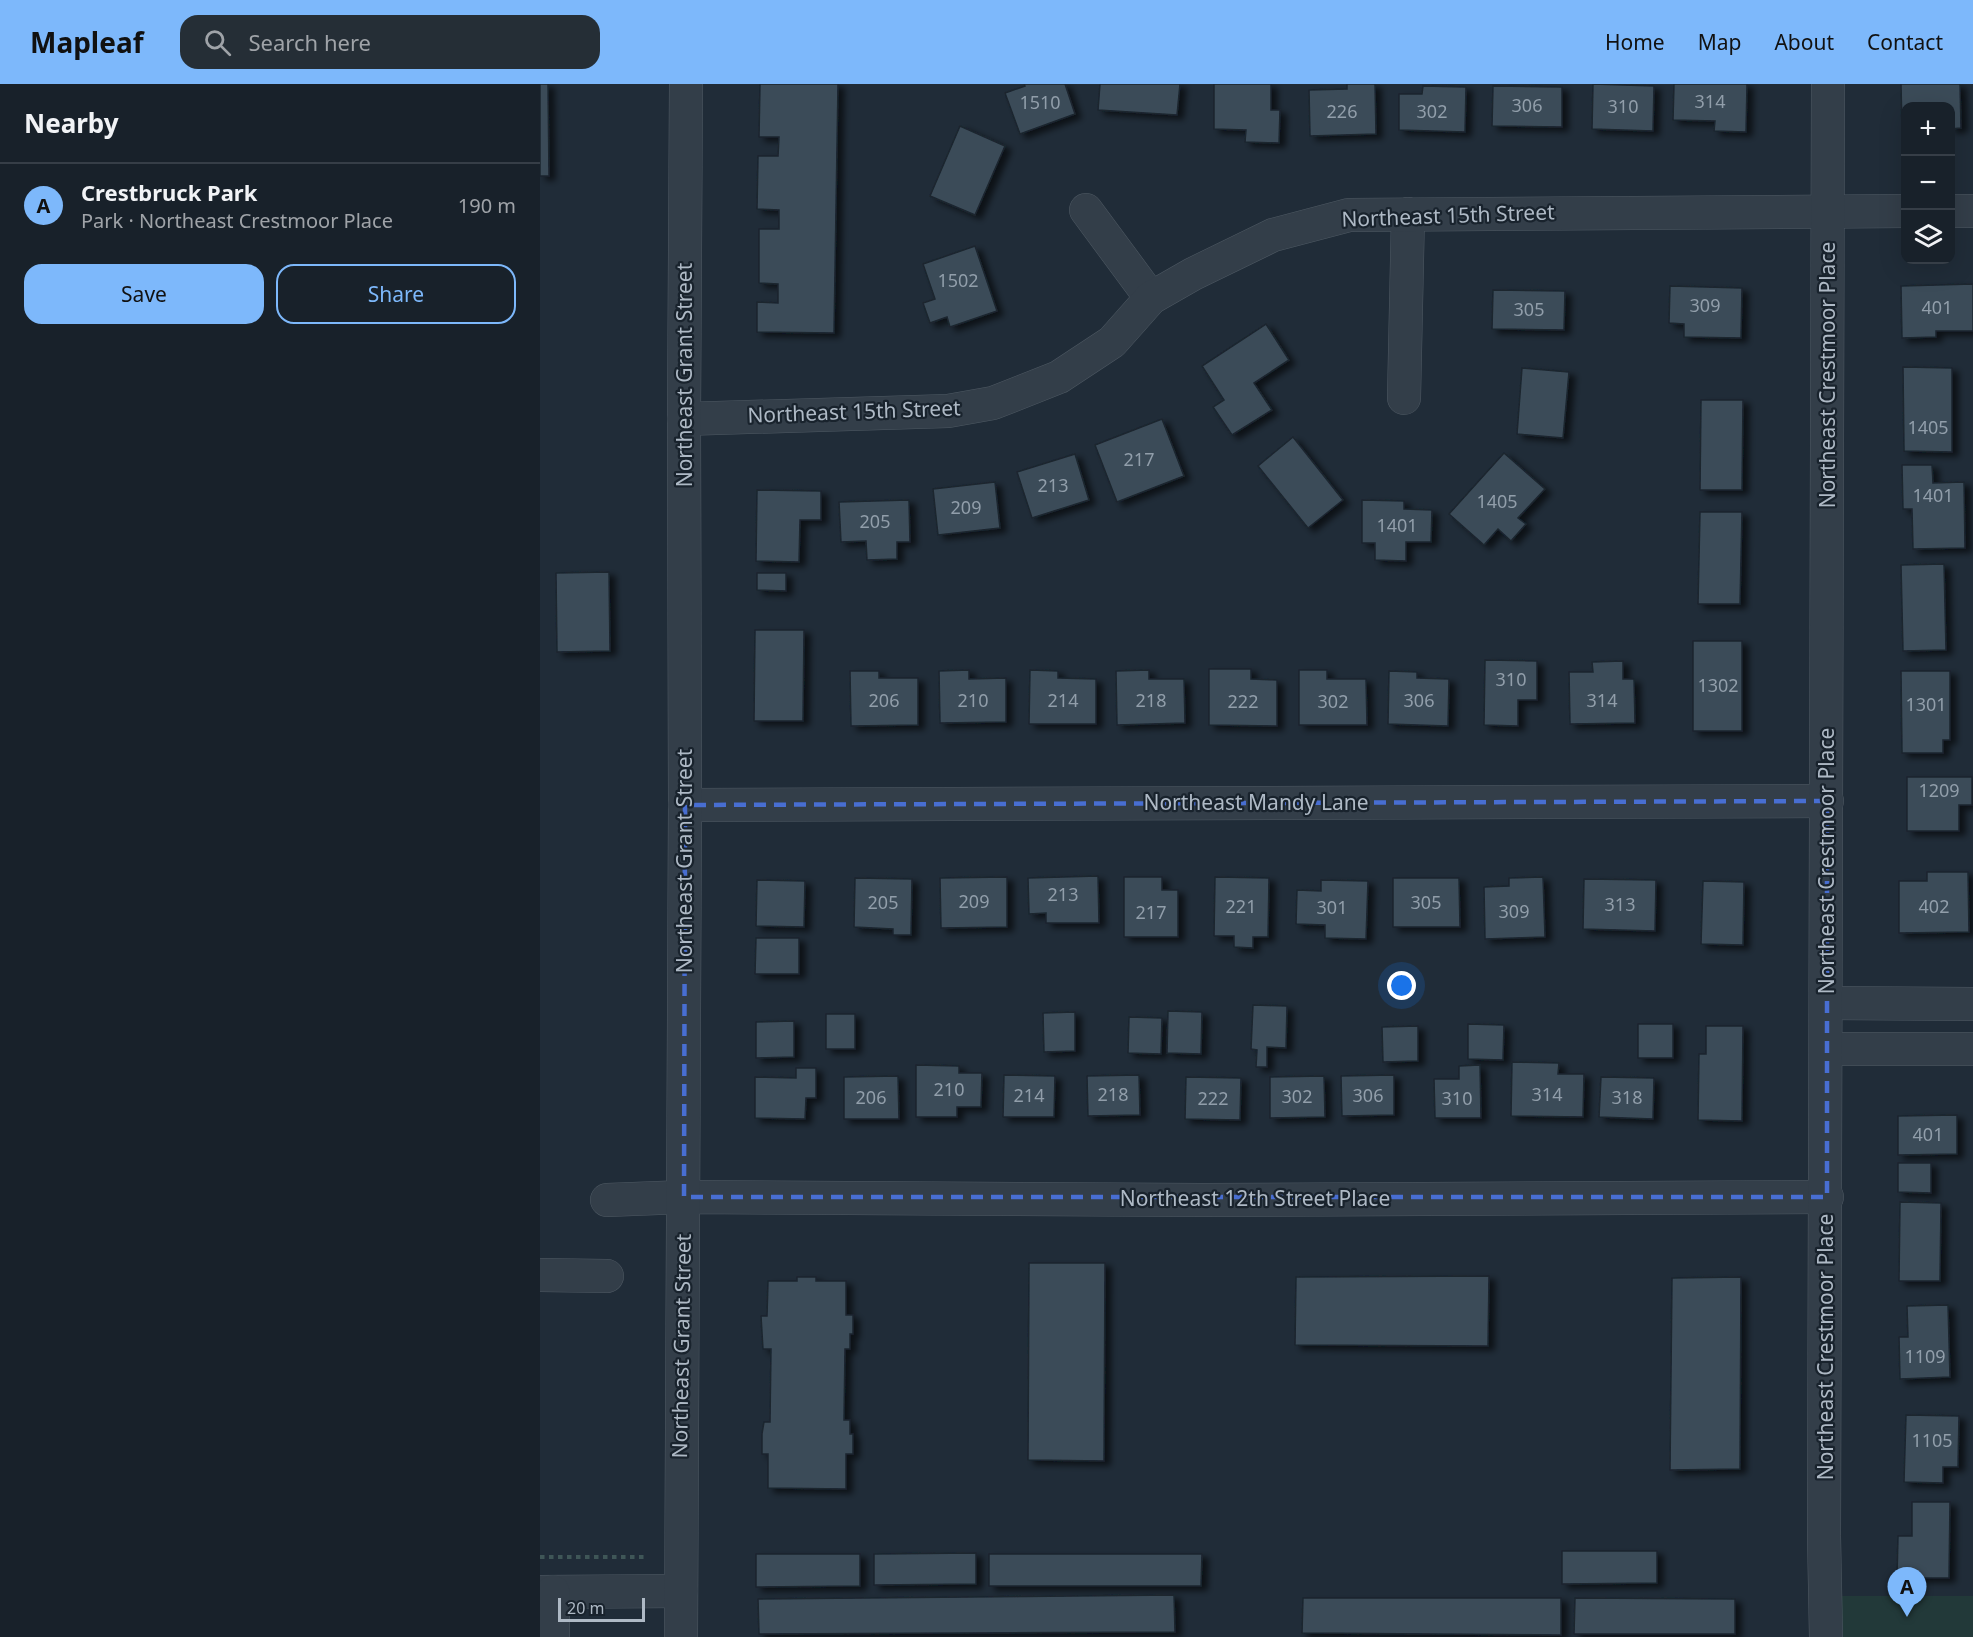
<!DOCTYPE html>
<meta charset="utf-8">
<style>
:root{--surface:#18212a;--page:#252e36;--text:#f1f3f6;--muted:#9fa3a8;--line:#363e47;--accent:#7db8fb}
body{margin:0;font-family:"Noto Sans",sans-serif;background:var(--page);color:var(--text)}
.controls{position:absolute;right:18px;top:18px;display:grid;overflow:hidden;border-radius:12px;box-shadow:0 6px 24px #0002}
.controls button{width:54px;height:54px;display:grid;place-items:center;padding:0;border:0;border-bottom:2px solid var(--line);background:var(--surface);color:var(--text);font:30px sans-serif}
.scale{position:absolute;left:18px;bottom:15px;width:87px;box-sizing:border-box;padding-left:6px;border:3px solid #aeb9c5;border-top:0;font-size:16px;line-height:21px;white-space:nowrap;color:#aeb9c5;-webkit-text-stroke:4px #19232d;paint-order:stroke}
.you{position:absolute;left:862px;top:902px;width:21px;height:21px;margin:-15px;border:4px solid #fff;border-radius:50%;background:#1a73e8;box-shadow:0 0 0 9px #1a73e833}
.badge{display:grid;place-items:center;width:39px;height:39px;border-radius:50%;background:var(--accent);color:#111;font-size:20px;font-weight:700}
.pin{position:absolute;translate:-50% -50px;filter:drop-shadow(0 2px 3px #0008)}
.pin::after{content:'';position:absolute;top:32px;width:21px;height:18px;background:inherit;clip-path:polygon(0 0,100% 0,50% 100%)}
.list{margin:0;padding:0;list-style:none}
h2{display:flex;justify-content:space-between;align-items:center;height:78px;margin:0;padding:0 24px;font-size:26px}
h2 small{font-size:20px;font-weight:400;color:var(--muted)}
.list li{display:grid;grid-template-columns:39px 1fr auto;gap:18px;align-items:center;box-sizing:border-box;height:84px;padding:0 24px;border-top:2px solid var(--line)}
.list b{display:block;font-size:22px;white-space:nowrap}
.list p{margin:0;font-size:20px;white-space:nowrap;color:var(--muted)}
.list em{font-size:20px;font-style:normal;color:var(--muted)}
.actions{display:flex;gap:12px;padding:18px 24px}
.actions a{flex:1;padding:14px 0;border:2px solid var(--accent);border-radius:18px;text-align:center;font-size:21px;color:var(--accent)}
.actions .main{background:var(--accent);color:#111}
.icon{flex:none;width:33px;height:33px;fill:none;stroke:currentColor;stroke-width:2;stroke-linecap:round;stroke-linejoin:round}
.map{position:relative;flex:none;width:1433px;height:1553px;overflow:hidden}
header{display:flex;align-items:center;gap:36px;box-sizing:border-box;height:84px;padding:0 30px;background:var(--accent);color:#111}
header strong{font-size:28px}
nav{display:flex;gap:33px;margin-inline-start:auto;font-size:21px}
.search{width:420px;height:54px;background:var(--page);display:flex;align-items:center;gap:15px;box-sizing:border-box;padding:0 21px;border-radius:18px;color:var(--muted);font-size:22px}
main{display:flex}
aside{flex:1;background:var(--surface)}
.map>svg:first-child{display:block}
.green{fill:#223939}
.building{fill:#3b4b58;stroke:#1b252f;stroke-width:1.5;filter:url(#shadow)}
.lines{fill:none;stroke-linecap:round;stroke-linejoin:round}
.minor-casing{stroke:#4e5963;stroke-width:34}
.path{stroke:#3f5657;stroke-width:4;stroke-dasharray:4.5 4.5;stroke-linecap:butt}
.minor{stroke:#333e49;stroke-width:33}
.marked{fill:none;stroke:#486ed2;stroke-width:4.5;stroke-dasharray:12 8;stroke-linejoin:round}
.labels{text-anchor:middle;stroke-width:4.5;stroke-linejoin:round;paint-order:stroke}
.number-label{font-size:18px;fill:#919eaa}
.street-label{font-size:21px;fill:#aeb9c5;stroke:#19232d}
</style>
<header>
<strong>Mapleaf</strong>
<div class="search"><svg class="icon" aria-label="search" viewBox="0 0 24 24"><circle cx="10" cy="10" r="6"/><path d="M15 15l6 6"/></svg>Search here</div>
<nav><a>Home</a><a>Map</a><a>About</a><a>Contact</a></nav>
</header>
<main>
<aside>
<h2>Nearby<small></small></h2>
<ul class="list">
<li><span class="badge">A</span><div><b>Crestbruck Park</b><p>Park · Northeast Crestmoor Place</p></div><em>190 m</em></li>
</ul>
<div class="actions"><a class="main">Save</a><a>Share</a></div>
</aside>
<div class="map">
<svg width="1433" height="1553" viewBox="0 0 1433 1553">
<defs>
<filter id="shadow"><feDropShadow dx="6" dy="4" stdDeviation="3" flood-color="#0009"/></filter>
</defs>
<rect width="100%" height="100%" fill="#202c38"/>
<!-- green -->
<rect class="green" x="1302" y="1512" width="131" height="41"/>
<!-- building -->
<g class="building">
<polygon points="0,0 8,0 9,92 0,92"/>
<polygon points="220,0 298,0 294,249 217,248 217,218 238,219 238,200 219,199 219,145 239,145 239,126 217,125 218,72 238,72 239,53 219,53"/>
<polygon points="484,0 525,0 535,30 480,50 465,9 485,2"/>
<polygon points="560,0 640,0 637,31 558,26"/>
<polygon points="674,0 731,0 731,26 740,26 739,59 705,58 706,46 674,45"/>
<polygon points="807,0 835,0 836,50 770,52 769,6 807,5"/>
<polygon points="1053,0 1114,2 1113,47 1052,45"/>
<polygon points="1134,0 1207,0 1206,48 1174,47 1175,37 1133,36"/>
<polygon points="1361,0 1420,0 1421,44 1410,45 1410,22 1366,22 1366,46 1362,46"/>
<polygon points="883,2 926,3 925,48 859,46 859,10 882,10"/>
<polygon points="953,2 1022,3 1022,43 952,42"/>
<polygon points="420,42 465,62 435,131 390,112"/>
<polygon points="435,162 457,227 410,243 407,233 390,239 383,219 395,215 383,180"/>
<polygon points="1433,200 1433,247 1396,247 1396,253 1362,254 1361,202"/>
<polygon points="1130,202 1202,204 1201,254 1144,253 1144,240 1129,239"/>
<polygon points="953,206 1025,207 1024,246 952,245"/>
<polygon points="726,240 749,276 714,299 732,326 692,351 673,323 684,316 662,282"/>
<polygon points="1363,283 1412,284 1412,368 1364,367"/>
<polygon points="982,284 1029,288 1023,354 977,350"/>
<polygon points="1161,316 1203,316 1202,406 1160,406"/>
<polygon points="622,335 644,392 577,418 555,361"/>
<polygon points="753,353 803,416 768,444 718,382"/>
<polygon points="964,369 1005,405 978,434 986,440 971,457 958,445 944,461 909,430"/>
<polygon points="535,370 549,416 492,434 477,388"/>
<polygon points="1362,381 1392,381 1393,399 1424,398 1425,464 1373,465 1372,425 1363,425"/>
<polygon points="455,398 460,444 398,451 393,405"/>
<polygon points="217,406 281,407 281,436 260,436 259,478 216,477"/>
<polygon points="369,416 370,458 357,458 357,475 327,476 326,457 301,458 299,418"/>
<polygon points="822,416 864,417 864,425 892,426 891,458 866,458 866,477 835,476 835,459 822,459"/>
<polygon points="1160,428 1202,428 1200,520 1158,520"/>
<polygon points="1404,480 1406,566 1363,567 1361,481"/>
<polygon points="69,488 70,567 17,568 16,489"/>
<polygon points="217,489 246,489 246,507 217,506"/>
<polygon points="215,546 264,546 263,637 214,637"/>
<rect x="1153" y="557" width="49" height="90"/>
<polygon points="945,576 997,577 997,616 978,616 978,642 944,641"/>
<polygon points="1083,577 1083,595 1094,595 1095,639 1030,640 1029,588 1053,588 1052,578"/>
<polygon points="669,585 711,585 711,595 737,596 737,642 669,641"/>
<polygon points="429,586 429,595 466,594 466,638 400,639 399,587"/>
<polygon points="490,586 518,587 518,594 556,595 556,640 489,640"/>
<polygon points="609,586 609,595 644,595 645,639 577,641 576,587"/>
<polygon points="759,586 787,586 787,595 826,595 827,641 759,641"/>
<polygon points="310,587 339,587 339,594 378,594 378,641 311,642"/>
<polygon points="849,587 877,588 877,594 909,595 908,642 848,640"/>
<polygon points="1361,587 1410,587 1410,656 1403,656 1403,669 1362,669"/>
<polygon points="1367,693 1432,693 1432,721 1419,721 1419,747 1367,747"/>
<polygon points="1387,788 1428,788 1429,848 1359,849 1359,797 1387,797"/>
<polygon points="558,792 559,839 506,839 506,829 489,830 488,794"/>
<polygon points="467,793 467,843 401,844 400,794"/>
<polygon points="584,793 622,793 622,806 638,806 638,853 584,853"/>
<polygon points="675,793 729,794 728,853 713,853 713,864 694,863 694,852 674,852"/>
<polygon points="1003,793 1005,853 945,855 944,803 969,802 969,794"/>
<polygon points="315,794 372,795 371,851 353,851 353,845 314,843"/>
<polygon points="853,794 919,794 920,843 853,843"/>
<polygon points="1044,795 1116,796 1115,847 1043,845"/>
<polygon points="217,796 265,797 264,843 216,842"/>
<polygon points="781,796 828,797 826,855 785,854 785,841 756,840 757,806 781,807"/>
<polygon points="1163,797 1204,798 1203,861 1161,860"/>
<polygon points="216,854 259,854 259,890 215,890"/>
<polygon points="713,921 747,922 746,964 727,963 727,983 716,983 717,966 711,965"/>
<polygon points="628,927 662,928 661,970 627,969"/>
<polygon points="535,928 535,967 504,968 503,929"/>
<rect x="286" y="930" width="29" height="35"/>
<polygon points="589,933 622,934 621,970 588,969"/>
<polygon points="254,937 254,973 216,974 216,938"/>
<polygon points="928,940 964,941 963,976 928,975"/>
<rect x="1098" y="940" width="35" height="34"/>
<polygon points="878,942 878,977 843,978 842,943"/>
<polygon points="1166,942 1203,942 1202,1037 1158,1036 1159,970 1166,970"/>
<polygon points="972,978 1019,979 1018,990 1044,990 1043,1033 971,1032"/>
<polygon points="376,981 419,982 419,989 442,989 441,1023 417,1023 417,1033 376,1033"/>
<polygon points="940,981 941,1034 895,1034 894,995 919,995 919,982"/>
<polygon points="256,984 276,984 276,1014 266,1014 265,1035 215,1034 215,993 256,994"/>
<polygon points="464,991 515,992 514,1033 463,1033"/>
<polygon points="599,991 600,1031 548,1032 547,992"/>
<polygon points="854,991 854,1031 802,1032 801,992"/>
<polygon points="358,992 359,1035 304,1035 304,993"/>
<polygon points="784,992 785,1033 730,1034 730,993"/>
<polygon points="646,993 701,994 700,1036 645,1035"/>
<polygon points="1061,993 1114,994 1113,1035 1059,1033"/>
<polygon points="1417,1031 1417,1070 1358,1071 1358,1032"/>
<polygon points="1358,1079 1391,1079 1391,1109 1358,1108"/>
<polygon points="1360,1118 1401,1119 1400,1197 1359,1197"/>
<polygon points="489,1179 565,1179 564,1377 488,1376"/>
<polygon points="949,1192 948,1262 755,1261 756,1193"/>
<polygon points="257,1193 276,1193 276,1197 306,1197 306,1231 313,1231 313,1250 310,1250 310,1265 305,1265 304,1336 310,1336 310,1350 313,1350 313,1370 306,1370 306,1405 228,1404 228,1370 222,1370 222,1350 224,1338 230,1338 231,1265 223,1265 221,1232 227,1232 228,1197 257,1197"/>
<polygon points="1201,1193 1200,1385 1130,1386 1132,1194"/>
<polygon points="1408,1221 1410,1293 1360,1295 1359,1253 1368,1253 1367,1222"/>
<polygon points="1366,1331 1419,1332 1418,1383 1403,1383 1403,1399 1364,1398"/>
<polygon points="1372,1418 1410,1418 1409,1494 1357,1494 1358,1452 1372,1452"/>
<polygon points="1022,1467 1117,1467 1117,1499 1022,1500"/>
<polygon points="436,1469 436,1500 334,1501 334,1470"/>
<polygon points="216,1470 320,1470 320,1502 216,1503"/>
<polygon points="449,1470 662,1470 661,1502 449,1502"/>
<polygon points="634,1511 635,1548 219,1550 218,1515"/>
<polygon points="763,1514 1021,1514 1021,1551 762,1549"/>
<polygon points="1035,1514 1195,1515 1195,1550 1034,1550"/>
</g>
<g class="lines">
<!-- minor casing -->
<g class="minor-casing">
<g id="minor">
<polyline points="546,126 611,214"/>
<polyline points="1410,127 1433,127"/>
<polyline points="864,314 868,130"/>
<polyline points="144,335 408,327 453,319 519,293 572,258 611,214 653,190 733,151 809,131 1366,127"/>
<polyline points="145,721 1287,717"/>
<polyline points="1287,919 1433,920"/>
<polyline points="1287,965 1433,965"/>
<polyline points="67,1116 144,1113 662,1116 1287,1113"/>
<polyline points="0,1191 67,1192"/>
<polyline points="0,1508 141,1507"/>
<polyline points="13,1508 13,1553"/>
<polyline points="141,1553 145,721 144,335 146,0"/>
<polyline points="1286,1553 1284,1452 1288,0"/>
</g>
</g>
<!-- path -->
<polyline class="path" points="0,1473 107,1473"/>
<!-- minor -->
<use href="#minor" class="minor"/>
</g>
<!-- marked area -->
<path class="marked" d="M1287,717V1113H144L145,721Z"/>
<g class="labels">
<!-- number labels -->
<g class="number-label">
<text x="1170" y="24">314</text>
<text x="500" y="25">1510</text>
<text x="987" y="28">306</text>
<text x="1083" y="29">310</text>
<text x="802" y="34">226</text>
<text x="892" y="34">302</text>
<text x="418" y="203">1502</text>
<text x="1165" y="228">309</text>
<text x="1397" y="230">401</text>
<text x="989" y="232">305</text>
<text x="1388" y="350">1405</text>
<text x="599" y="382">217</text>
<text x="513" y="408">213</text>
<text x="1393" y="418">1401</text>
<text x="957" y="424">1405</text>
<text x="426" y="430">209</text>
<text x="335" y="444">205</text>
<text x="857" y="448">1401</text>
<text x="971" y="602">310</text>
<text x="1178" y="608">1302</text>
<text x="344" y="623">206</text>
<text x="433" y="623">210</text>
<text x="523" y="623">214</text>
<text x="611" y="623">218</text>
<text x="879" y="623">306</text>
<text x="1062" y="623">314</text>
<text x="703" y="624">222</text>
<text x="793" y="624">302</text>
<text x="1386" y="627">1301</text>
<text x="1399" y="713">1209</text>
<text x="523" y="817">213</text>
<text x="434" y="824">209</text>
<text x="343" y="825">205</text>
<text x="886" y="825">305</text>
<text x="1080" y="827">313</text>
<text x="701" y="829">221</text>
<text x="1394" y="829">402</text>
<text x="792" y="830">301</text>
<text x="974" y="834">309</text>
<text x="611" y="835">217</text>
<text x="409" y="1012">210</text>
<text x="573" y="1017">218</text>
<text x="1007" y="1017">314</text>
<text x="489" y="1018">214</text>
<text x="828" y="1018">306</text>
<text x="757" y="1019">302</text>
<text x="331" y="1020">206</text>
<text x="1087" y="1020">318</text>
<text x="673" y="1021">222</text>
<text x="917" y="1021">310</text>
<text x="1388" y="1057">401</text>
<text x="1385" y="1279">1109</text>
<text x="1392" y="1363">1105</text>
</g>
<!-- street labels -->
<g class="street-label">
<text transform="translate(908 132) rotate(-2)" y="7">Northeast 15th Street</text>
<text transform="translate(145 291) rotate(-90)" y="7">Northeast Grant Street</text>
<text transform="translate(1288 291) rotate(-90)" y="7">Northeast Crestmoor Place</text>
<text transform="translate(314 328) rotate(-2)" y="7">Northeast 15th Street</text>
<text x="716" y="726">Northeast Mandy Lane</text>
<text transform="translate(145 777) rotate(-90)" y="7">Northeast Grant Street</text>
<text transform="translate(1287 777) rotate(-90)" y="7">Northeast Crestmoor Place</text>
<text x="715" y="1122">Northeast 12th Street Place</text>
<text transform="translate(142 1262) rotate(-89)" y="7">Northeast Grant Street</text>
<text transform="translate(1286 1263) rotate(-90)" y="7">Northeast Crestmoor Place</text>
</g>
</g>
</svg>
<div class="controls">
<button>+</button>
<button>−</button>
<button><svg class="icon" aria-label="layers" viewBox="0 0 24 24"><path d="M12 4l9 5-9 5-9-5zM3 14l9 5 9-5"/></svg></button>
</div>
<div class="scale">20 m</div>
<div class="you"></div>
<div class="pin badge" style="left:1367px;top:1533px">A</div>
</div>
</main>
